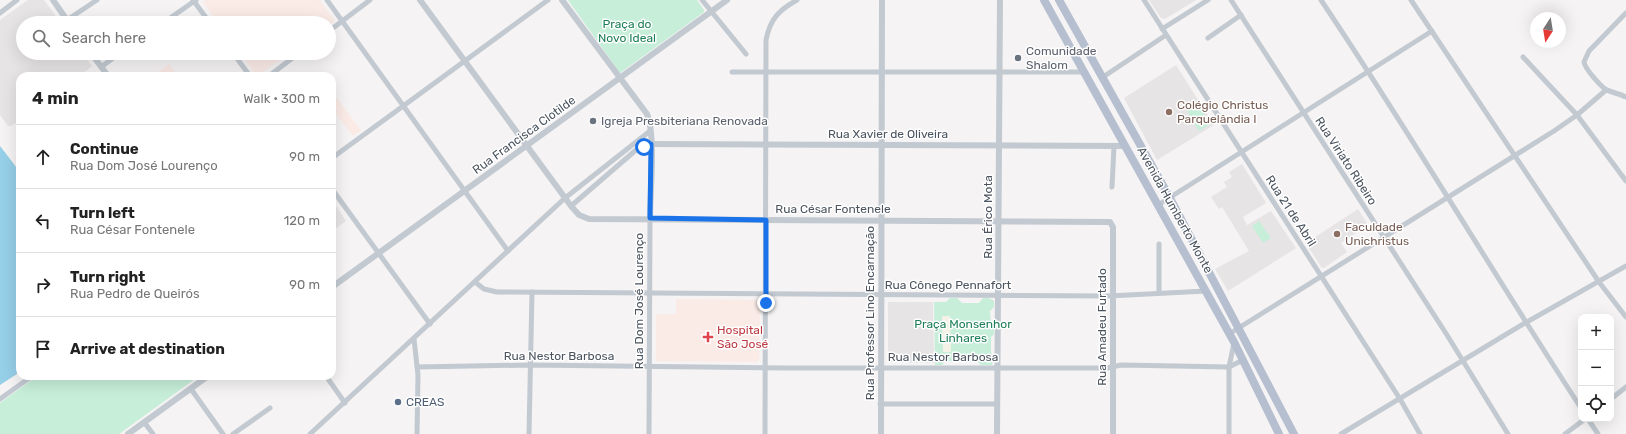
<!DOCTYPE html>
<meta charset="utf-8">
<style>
:root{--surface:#fff;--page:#f6f6f6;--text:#222;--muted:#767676;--line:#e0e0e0}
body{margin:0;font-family:Rubik,sans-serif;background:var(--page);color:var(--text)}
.controls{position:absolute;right:12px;bottom:12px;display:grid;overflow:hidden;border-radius:8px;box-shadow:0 4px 16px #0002}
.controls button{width:36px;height:36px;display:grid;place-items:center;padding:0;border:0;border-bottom:1px solid var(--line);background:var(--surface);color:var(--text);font:20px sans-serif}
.compass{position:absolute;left:1530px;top:12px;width:36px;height:36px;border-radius:50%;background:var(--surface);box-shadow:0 4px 16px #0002;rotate:192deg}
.stop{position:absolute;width:12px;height:12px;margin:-9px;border:3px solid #1a73e8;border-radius:50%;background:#fff}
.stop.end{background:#1a73e8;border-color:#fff;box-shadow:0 1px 4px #0008}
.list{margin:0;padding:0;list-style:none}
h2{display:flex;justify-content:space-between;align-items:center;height:52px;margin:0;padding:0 16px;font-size:17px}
h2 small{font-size:13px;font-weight:400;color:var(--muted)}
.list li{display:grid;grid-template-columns:26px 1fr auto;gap:12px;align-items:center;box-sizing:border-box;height:64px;padding:0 16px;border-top:1px solid var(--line)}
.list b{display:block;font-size:15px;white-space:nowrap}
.list p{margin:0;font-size:13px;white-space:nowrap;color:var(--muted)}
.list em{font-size:13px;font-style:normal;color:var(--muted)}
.icon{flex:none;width:22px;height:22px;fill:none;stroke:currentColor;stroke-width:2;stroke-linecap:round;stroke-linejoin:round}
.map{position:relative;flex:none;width:1626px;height:434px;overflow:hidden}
.search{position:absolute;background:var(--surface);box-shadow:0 4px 16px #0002;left:16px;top:16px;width:320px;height:44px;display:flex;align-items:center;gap:10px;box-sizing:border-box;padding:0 14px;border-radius:22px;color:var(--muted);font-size:15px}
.panel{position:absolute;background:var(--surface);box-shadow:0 4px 16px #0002;left:16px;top:72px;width:320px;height:308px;border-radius:12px}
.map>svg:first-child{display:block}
.education{fill:#e6e4e4}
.medical{fill:#fbebe7}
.green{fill:#c6eed9}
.sand{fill:#f4f1e6}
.water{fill:#96cfe8}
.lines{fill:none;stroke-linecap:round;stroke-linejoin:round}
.minor{stroke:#c2c9d0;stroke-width:5}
.tertiary{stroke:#c2c9d0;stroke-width:6}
.primary{stroke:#b5bfcf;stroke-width:8}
.route{stroke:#1a73e8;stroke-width:5}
.worship-dot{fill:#6b7280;stroke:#fff;stroke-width:1.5}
.education-dot{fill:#8d6e63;stroke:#fff;stroke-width:1.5}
.health-dot{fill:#e0444e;stroke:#fff;stroke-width:1.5}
.service-dot{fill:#5c6f8a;stroke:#fff;stroke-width:1.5}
.labels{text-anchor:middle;stroke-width:3;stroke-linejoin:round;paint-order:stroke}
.park-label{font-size:12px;fill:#1e7f58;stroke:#fff}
.worship-label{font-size:12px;fill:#5b616d;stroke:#fff;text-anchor:start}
.education-label{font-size:12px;fill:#785e54;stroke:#fff;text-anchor:start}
.street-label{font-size:12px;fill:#4b545f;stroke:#fff}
.health-label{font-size:12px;fill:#be3a42;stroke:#fff;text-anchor:start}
.service-label{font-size:12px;fill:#4e5e75;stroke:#fff;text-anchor:start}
</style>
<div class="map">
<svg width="1626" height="434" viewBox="0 0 1626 434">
<rect width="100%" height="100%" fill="#f5f3f3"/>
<!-- education -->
<g class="education">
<polygon points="28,0 44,0 61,23 23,23 23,53 82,53 92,66 80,76 20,76 20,120 11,126 8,126 0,115 0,20"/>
<polygon points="1149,0 1196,0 1165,19 1161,18"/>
<polygon points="1176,65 1214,125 1157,160 1124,98"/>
<polygon points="1242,164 1266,203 1243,217 1247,225 1271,211 1296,248 1228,291 1215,269 1249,251 1222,207 1219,209 1211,197 1227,187 1224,182 1232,177 1229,172"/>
<polygon points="332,200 346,221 332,231"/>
<polygon points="1358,209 1368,225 1341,243 1347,252 1324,268 1321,267 1306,243"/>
<polygon points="888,302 933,302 934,363 890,362 888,359"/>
</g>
<!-- medical -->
<g class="medical">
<polygon points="206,0 320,0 335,21 329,25 329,23 218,23 203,2"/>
<polygon points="240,53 290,53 257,76"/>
<polygon points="169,64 178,76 152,76"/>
<polygon points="333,93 361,130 353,136 332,109"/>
<polygon points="676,299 756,300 760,303 759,360 757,362 656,361 656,314 676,314"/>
</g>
<!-- green -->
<g class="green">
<polygon points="568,0 697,0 704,10 704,12 620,73"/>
<polygon points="1198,104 1210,124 1199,131 1187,111"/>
<polygon points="1259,221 1271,238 1263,243 1252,226"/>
<polygon points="950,298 957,298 962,303 979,303 983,298 989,298 994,301 994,307 990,311 991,325 994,327 994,334 991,337 991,353 994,356 992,365 981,365 977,361 945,361 942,365 935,365 934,302 946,302"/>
<polygon points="37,376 199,376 119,434 0,434 0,403"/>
</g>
<!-- sand -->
<polygon class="sand" points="942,316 950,316 951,352 943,352"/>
<!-- water -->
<polygon class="water" points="0,146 20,172 20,372 0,385"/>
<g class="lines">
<!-- minor -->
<g class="minor">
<polyline points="193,0 210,23"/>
<polyline points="327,0 508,251"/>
<polyline points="702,0 746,54"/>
<polyline points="1144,0 1400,399 1420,434"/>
<polyline points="1231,0 1447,335 1508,434"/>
<path d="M1321,0C1411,134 1493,273 1581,408"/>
<polyline points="1411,0 1599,282 1626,317"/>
<polyline points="0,13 17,0"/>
<path d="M1626,13L1589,51L1584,62C1585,69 1600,85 1605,89C1610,92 1620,94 1626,97"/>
<polyline points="67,20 97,0"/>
<polyline points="163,23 196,0"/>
<polyline points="1162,29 1208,0"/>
<polyline points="329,31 370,0"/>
<polyline points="1208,38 1241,15"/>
<polyline points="233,53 250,76"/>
<polyline points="1523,57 1577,115 1626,181"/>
<polyline points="101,67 120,53"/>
<polyline points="732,72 1085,72"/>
<polyline points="269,76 299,53"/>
<polyline points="1103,77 1166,35"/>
<polyline points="332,158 548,0"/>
<polyline points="1112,187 1114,146"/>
<polyline points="332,189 430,324"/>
<polyline points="1158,205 1432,31"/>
<polyline points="571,206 636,150 651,144"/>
<polyline points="1159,244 1159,293"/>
<polyline points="475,282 484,289 497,292 1109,296 1206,291"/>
<polyline points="1229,334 1554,131 1577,115 1606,90"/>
<polyline points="414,339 418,375 417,434"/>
<polyline points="417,367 530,365 787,368 1107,368 1121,365 1229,367 1243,360"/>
<polyline points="326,376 345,403"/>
<polyline points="191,389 223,434"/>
<polyline points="0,399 32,376"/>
<polyline points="1611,399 1626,387"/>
<polyline points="880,404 997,404"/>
<polyline points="1588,419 1598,434"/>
<polyline points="144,422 153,434"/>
<polyline points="233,434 270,408"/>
<polyline points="310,434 565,198 650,131"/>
<polyline points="529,434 532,292"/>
<polyline points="649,434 650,218"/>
<path d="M765,434L766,40C770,19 779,10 797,0"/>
<polyline points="1229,434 1229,367 1234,343"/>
<polyline points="1341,434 1525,323 1626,266"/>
<polyline points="1565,434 1585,419"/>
</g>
<!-- tertiary -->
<g class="tertiary">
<polyline points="53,0 69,23"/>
<polyline points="420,0 571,206 579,215 589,219 1110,222 1113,227 1113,434"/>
<path d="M562,0L647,114C656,136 650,193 650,218"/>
<polyline points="91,53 108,76"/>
<polyline points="651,144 1125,146"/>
<polyline points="332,287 727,0"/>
<polyline points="128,434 208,376"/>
<polyline points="881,434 882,0"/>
<polyline points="997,434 1000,0"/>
</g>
<!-- primary -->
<g class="primary">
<polyline points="1044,0 1234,342 1279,434"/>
<polyline points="1059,0 1170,198 1294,434"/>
</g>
</g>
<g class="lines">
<!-- route -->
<polyline class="route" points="644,147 651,144 650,218 766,220 766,303"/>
</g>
<!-- markers -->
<g class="worship-dot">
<circle cx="1018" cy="58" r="4"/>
<circle cx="593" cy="121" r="4"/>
</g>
<g class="education-dot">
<circle cx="1169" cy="112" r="4"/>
<circle cx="1337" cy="234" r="4"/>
</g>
<path class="health-dot" d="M706 331h4v4h4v4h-4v4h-4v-4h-4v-4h4z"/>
<circle class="service-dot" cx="398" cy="402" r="4"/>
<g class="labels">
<!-- park labels -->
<g class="park-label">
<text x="627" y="28">Praça do<tspan x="627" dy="14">Novo Ideal</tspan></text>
<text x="963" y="328">Praça Monsenhor<tspan x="963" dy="14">Linhares</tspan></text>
</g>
<!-- worship labels -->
<g class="worship-label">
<text x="1026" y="55">Comunidade<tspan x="1026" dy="14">Shalom</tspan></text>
<text x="601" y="125">Igreja Presbiteriana Renovada</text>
</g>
<!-- education labels -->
<g class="education-label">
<text x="1177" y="109">Colégio Christus<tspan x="1177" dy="14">Parquelândia I</tspan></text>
<text x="1345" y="231">Faculdade<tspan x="1345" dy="14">Unichristus</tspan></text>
</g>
<!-- street labels -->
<g class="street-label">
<text x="888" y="138">Rua Xavier de Oliveira</text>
<text transform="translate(524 135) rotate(-36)" y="4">Rua Francisca Clotilde</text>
<text transform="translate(1346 161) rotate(57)" y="4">Rua Viriato Ribeiro</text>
<text x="833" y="213">Rua César Fontenele</text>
<text transform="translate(1175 210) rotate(61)" y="4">Avenida Humberto Monte</text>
<text transform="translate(1291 211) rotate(57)" y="4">Rua 21 de Abril</text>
<text transform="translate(988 217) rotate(-90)" y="4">Rua Érico Mota</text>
<text x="948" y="289">Rua Cônego Pennafort</text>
<text transform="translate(639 301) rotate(-90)" y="4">Rua Dom José Lourenço</text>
<text transform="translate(870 313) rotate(-90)" y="4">Rua Professor Lino Encarnação</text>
<text transform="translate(1102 327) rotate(-90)" y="4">Rua Amadeu Furtado</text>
<text x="559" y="360">Rua Nestor Barbosa</text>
<text x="943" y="361">Rua Nestor Barbosa</text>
</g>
<!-- health labels -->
<g class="health-label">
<text x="717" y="334">Hospital<tspan x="717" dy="14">São José</tspan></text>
</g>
<!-- service labels -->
<g class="service-label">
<text x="406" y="406">CREAS</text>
</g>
</g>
</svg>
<div class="controls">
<button>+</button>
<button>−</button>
<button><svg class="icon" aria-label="locate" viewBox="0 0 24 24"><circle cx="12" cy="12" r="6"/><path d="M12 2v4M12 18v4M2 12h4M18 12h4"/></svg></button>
</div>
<svg class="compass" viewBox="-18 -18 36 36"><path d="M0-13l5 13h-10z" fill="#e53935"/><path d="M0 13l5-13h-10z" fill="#767676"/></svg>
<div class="stop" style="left:644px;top:147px"></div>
<div class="stop end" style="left:766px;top:303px"></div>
<div class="search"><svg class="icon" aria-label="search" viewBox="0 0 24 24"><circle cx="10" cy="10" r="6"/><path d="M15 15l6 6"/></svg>Search here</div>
<section class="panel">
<h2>4 min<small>Walk · 300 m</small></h2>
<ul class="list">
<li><svg class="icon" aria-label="ahead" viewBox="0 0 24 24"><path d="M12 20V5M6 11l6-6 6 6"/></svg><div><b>Continue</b><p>Rua Dom José Lourenço</p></div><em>90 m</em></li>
<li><svg class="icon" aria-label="left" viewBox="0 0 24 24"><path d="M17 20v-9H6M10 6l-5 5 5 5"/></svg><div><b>Turn left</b><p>Rua César Fontenele</p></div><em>120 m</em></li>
<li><svg class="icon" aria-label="right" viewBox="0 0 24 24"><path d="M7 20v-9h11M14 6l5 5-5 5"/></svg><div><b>Turn right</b><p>Rua Pedro de Queirós</p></div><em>90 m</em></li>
<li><svg class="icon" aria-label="arrive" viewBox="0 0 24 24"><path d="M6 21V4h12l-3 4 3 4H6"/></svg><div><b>Arrive at destination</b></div></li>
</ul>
</section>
</div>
